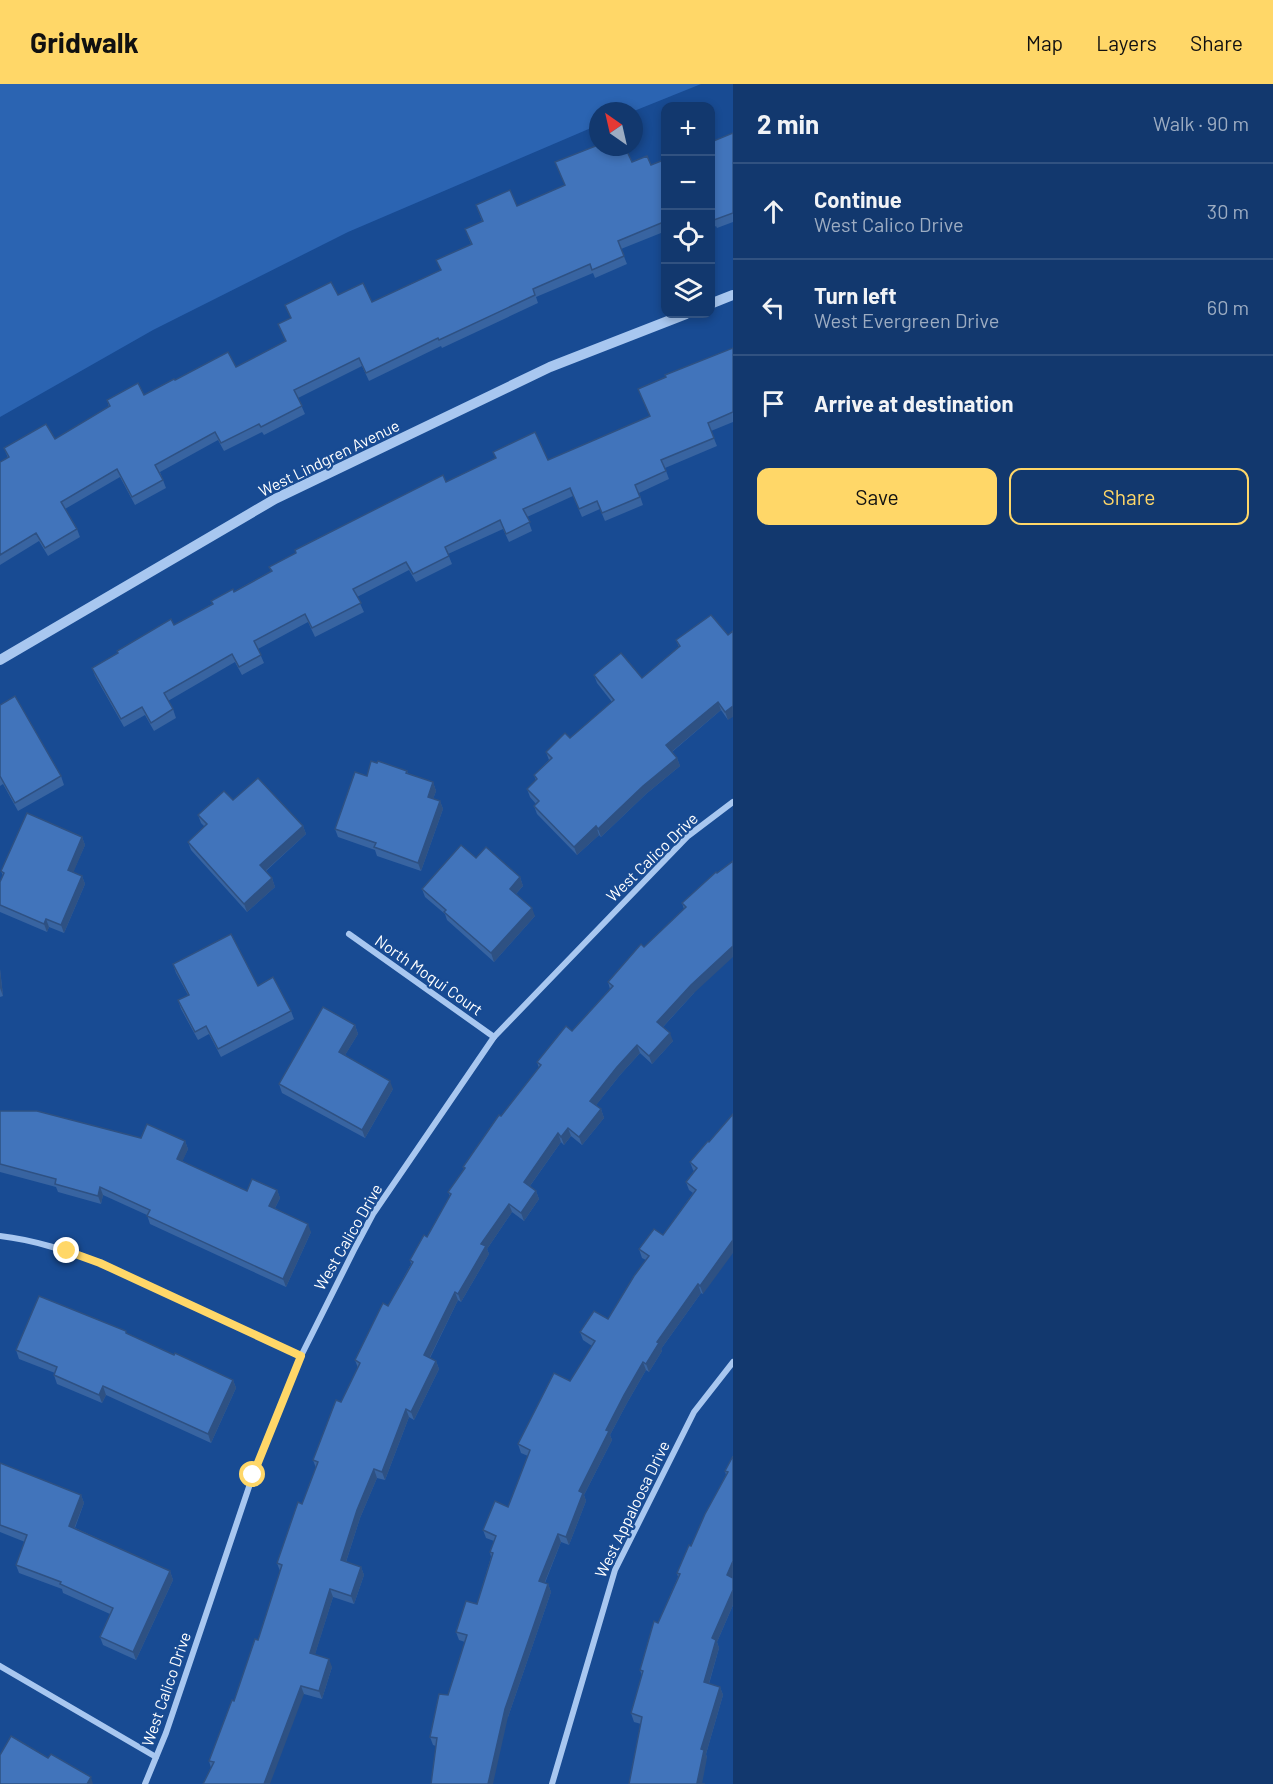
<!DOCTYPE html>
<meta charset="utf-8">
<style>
:root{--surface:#12386e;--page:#1b3f73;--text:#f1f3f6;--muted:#9cacc2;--line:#315281;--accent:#ffd768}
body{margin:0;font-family:Barlow,sans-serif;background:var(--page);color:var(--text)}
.controls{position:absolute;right:18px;top:18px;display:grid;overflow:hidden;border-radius:12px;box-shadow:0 3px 9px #0003}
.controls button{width:54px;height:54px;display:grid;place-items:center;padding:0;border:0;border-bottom:2px solid var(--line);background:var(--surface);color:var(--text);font:30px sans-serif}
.compass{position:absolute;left:589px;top:18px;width:54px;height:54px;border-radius:50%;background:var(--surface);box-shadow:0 3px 9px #0003;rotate:326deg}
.stop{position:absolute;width:18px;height:18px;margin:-14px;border:4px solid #ffd768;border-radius:50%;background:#fff}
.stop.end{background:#ffd768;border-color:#fff;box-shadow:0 2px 6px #0008}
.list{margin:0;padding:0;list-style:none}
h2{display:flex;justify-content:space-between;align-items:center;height:78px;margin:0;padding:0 24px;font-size:26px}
h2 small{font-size:20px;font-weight:400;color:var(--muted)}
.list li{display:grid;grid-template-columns:39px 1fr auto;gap:18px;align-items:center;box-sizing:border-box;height:96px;padding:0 24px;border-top:2px solid var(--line)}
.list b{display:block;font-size:22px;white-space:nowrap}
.list p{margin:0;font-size:20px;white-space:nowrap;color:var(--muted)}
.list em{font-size:20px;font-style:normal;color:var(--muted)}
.actions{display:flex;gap:12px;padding:18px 24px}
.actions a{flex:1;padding:14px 0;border:2px solid var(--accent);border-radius:12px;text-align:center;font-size:21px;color:var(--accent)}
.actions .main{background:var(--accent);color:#111}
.icon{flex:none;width:33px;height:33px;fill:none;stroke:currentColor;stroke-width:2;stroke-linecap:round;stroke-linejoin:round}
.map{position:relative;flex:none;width:733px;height:1700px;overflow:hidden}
header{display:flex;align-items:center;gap:36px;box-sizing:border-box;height:84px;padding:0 30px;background:var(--accent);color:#111}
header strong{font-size:28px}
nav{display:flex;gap:33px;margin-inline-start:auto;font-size:21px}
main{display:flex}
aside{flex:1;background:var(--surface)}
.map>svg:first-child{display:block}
.green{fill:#2b64b2}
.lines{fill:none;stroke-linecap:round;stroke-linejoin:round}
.minor{stroke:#a8c7f0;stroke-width:6}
.tertiary{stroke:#a8c7f0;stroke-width:10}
.wall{fill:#3864a1}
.shaded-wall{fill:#2e5183}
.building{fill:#4174bb;stroke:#2e5183;stroke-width:1.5}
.route{stroke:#ffd768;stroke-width:8}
.labels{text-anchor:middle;stroke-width:4.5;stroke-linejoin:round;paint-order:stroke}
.street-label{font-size:16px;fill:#fff;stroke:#184b93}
</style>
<header>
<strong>Gridwalk</strong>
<nav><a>Map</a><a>Layers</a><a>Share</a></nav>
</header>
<main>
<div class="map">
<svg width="733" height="1700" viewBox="0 0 733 1700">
<rect width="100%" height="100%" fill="#184b93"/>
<!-- green -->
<polygon class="green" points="0,0 701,0 634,27 598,27 598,41 348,148 153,246 0,333"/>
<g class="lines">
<!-- minor -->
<g class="minor">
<polyline points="349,850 494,953"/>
<path d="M0,1152C35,1156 67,1167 100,1179L301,1272"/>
<polyline points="0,1582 156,1673"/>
<polyline points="145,1700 166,1649 253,1391 301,1272 354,1166 373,1130 494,953 688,752 733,718"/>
<polyline points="552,1700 615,1486 694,1328 733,1278"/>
</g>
<!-- tertiary -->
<g class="tertiary">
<polyline points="710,220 733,211"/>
<polyline points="0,576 275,415 550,283 686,230"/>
</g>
</g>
<!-- wall -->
<g class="wall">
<polygon points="733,49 733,138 717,144 716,142 711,145 711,58"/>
<polygon points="666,75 666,147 621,165 627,180 595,194 593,189 536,213 538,219 442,264 441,262 369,297 362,282 298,314 305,330 264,351 262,348 224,367 218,356 160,388 166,404 135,421 120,393 65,425 77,445 80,453 48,472 39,457 0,481 0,378 8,374 4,364 55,355 109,323 107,316 144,311 175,296 236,283 286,258 278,240 291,234 285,221 338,211 372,218 441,187 436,176 471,160 465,145 482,137 476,121 517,122 632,78 651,81"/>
<polygon points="733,264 733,338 711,347 717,362 665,384 669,395 639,409 643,421 605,437 600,425 582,433 573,412 527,433 532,447 509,458 503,445 448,470 452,480 416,498 409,486 357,513 364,528 315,553 308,538 258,565 264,579 242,591 235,578 168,617 173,625 176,634 154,647 145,631 124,643 95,592 92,584 174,541 271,487 269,483 446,398 548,376 649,333"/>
<polygon points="711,531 728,636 721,626 672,668 677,674 680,682 646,710 601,753 599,751 577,771 537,730 534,722 536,720 530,713 527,705 536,697 534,691 549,676 546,668 570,654 612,618 597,599 594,591 642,594 679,563 676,556"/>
<polygon points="0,621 61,692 64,701 18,727 3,700 0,702"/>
<polygon points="407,687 408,690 433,698 436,707 433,715 440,717 443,725 421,787 377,772 375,766 338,753 335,745 367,692"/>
<polygon points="233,716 303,742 306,750 266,787 272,794 275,803 247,828 191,766 188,758 205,743 201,739 198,731"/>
<polygon points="82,753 85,761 73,788 82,792 85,800 64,849 49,843 47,848 0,828 0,798 3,792 1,787"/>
<polygon points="476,774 520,793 523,802 516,810 535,832 494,878 447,836 445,830 425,813 422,805"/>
<polygon points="716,788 694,909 663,943 673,957 652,980 640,969 620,991 596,1021 601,1025 604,1034 582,1061 571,1052 564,1061 561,1058 530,1102 536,1107 539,1115 524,1137 512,1128 487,1165 489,1170 461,1218 458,1216 430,1274 436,1277 439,1285 414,1336 409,1333 385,1396 377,1394 360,1434 346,1478 361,1483 364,1491 354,1520 333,1513 315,1570 332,1583 322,1615 304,1610 211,1684 209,1677 234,1617 258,1556 280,1487 277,1479 302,1420 316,1384 313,1376 358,1284 355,1276 388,1222 411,1180 410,1176 427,1153 450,1112 448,1108 464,1085 463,1083 501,1032 539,984 537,978 572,947 610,905 608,898 684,825 682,819"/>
<polygon points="173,880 258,902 291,927 294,935 221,973 209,950 198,956 181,925 178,916 188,911 176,889"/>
<polygon points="0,885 3,912 0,913"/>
<polygon points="355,941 358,950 345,971 393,1005 365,1054 282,1009 279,1000"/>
<polygon points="0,1027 141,1054 185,1057 188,1065 182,1077 247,1107 277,1106 280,1114 275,1124 311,1148 286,1203 150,1140 147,1131 103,1111 101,1120 58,1108 56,1103 0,1088"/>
<polygon points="708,1057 703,1210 701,1209 661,1265 662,1267 649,1288 646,1286 627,1319 610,1351 612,1356 584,1411 586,1417 569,1461 561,1458 545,1499 548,1500 551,1508 508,1633 436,1662 433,1661 430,1653 448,1611 465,1558 459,1556 456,1548 477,1520 491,1473 490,1468 494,1457 486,1454 483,1446 508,1423 528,1372 521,1369 518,1360 570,1297 592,1262 583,1256 580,1248 608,1235 646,1176 642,1174 639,1165 663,1151 693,1109 689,1106 686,1098 694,1087 693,1086 690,1078"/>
<polygon points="127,1250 233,1296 236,1304 211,1359 106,1311 102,1319 57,1300 54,1291 55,1289 19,1275 16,1266"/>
<polygon points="733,1372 733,1521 717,1558 719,1564 709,1600 720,1603 723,1611 706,1670 707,1674 629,1700 641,1640 634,1638 631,1629 642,1592 640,1586 658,1539 678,1493 677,1489 726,1391 725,1387"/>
<polygon points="0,1379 81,1411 84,1419 75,1444 170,1487 173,1496 136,1576 103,1561 100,1553 110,1530 63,1509 62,1505 19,1489 16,1481 25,1458 0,1448"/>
</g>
<!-- shaded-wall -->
<g class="shaded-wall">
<polygon points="718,618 721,626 669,670 666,661"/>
<polygon points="733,622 733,633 728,636 725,628"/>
<polygon points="677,674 680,682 646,710 601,753 598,745 643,702"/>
<polygon points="433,698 436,707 431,721 428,713"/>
<polygon points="440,717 443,725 421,787 418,779"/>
<polygon points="303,742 306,750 263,789 260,781"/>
<polygon points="596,742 599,751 577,771 574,763"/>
<polygon points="82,753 85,761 71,794 68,786"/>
<polygon points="82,792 85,800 64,849 61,841"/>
<polygon points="520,793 523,802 513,813 510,805"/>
<polygon points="272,794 275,803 247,828 244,820"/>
<polygon points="532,824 535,832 494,878 491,869"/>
<polygon points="46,835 49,843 47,848 44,840"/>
<polygon points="733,862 733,873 694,909 660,946 657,938 691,901"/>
<polygon points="0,885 3,912 0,904"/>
<polygon points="355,941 358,950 342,976 339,968"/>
<polygon points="670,949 673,957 652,980 649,972"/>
<polygon points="637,961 640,969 620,991 593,1025 590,1017 617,983"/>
<polygon points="390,997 393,1005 365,1054 362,1046"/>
<polygon points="601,1025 604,1034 582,1061 579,1053"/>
<polygon points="568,1044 571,1052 564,1061 561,1053"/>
<polygon points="558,1049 561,1058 527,1106 524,1098"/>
<polygon points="185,1057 188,1065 180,1083 177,1075"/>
<polygon points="100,1103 103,1111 101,1120 98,1112"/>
<polygon points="277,1106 280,1114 272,1130 269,1122"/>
<polygon points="536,1107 539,1115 524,1137 521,1129"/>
<polygon points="509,1120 512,1128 487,1165 489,1170 461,1218 458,1210 481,1160"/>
<polygon points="308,1140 311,1148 286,1203 283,1195"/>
<polygon points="733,1156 733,1169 703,1210 700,1202"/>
<polygon points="698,1200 701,1209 661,1265 662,1267 649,1288 646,1280 657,1258"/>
<polygon points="455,1208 458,1216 427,1279 424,1271"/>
<polygon points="436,1277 439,1285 414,1336 411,1328"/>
<polygon points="643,1278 646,1286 627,1319 610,1351 612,1356 584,1411 586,1417 569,1461 566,1453 579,1407 606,1346 624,1311"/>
<polygon points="233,1296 236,1304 211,1359 208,1350"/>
<polygon points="103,1302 106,1311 102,1319 99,1311"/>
<polygon points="406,1325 409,1333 385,1396 382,1388"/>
<polygon points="374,1385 377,1394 360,1434 344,1484 341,1476 357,1426"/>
<polygon points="81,1411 84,1419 72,1450 69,1442"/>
<polygon points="558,1450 561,1458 542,1505 539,1497"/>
<polygon points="733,1477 733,1493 730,1499 727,1491"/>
<polygon points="361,1483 364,1491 354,1520 351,1512"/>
<polygon points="170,1487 173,1496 136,1576 133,1568"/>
<polygon points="548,1500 551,1508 508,1633 493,1700 488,1700 505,1625"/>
<polygon points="330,1505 333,1513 313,1577 310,1569"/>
<polygon points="733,1506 733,1521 717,1558 719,1564 707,1606 704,1598 712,1554"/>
<polygon points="329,1575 332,1583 322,1615 319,1607"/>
<polygon points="301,1602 304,1610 270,1700 264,1700"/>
<polygon points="720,1603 723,1611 706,1670 707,1674 702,1700 697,1699 701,1665"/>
<polygon points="91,1693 93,1700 87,1700"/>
</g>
<!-- building -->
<g class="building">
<polygon points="733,49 733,129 714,136 714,134 711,135 711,58"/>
<polygon points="598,61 598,63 625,63 632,78 647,72 651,81 666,75 666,137 618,157 624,172 592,186 590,180 533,205 535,211 439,256 438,254 366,289 359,274 294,306 302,322 261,343 259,340 221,359 215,348 155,381 163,396 132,413 117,385 61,418 77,445 45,464 36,449 0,471 0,378 9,373 4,364 46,340 55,355 110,322 107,316 138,299 144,311 174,295 175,296 228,268 236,283 286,257 278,240 291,234 285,221 331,198 338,211 363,199 372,218 441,186 436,176 472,160 465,145 483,137 476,121 510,106 517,122 565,101 555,78"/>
<polygon points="733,264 733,328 708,339 714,354 661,376 666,387 635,401 640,413 602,429 597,417 579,425 570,404 523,425 530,438 506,450 500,436 445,463 449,472 413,490 406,478 353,505 361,519 312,544 305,530 254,557 261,571 239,583 232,570 164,609 173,625 151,639 142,623 121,635 92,584 118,569 117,567 171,535 174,541 213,520 211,517 233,505 234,508 272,487 269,483 296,469 295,466 443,391 446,398 496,374 493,368 535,348 548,376 650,332 638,305 666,293 665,291"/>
<polygon points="711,531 728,551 733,547 733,622 725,628 718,618 666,661 677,674 643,702 598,745 596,742 574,763 534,722 539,717 527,705 537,695 534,691 552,674 546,668 565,649 570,654 614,616 594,591 621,569 642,594 680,562 676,556"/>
<polygon points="15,612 61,692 15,719 0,692 0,621"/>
<polygon points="371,677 377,679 378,677 407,687 406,689 433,698 428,713 440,717 418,779 374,763 376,759 335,745 355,688 367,692"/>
<polygon points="258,694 303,742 260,781 272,794 244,820 188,758 207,740 198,731 224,707 233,716"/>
<polygon points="27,729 82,753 68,786 82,792 61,841 46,835 44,840 0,821 0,798 4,789 1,787"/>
<polygon points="461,761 476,774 486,763 520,793 510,805 532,824 491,869 444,828 446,826 422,805"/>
<polygon points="733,777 733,862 691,901 657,938 670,949 649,972 637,961 617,983 590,1017 601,1025 579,1053 568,1044 561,1053 558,1049 524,1098 536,1107 521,1129 509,1120 481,1160 486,1162 458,1210 455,1208 424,1271 436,1277 411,1328 406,1325 382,1388 374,1385 357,1426 341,1476 361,1483 351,1512 330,1505 310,1569 329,1575 319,1607 301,1602 264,1700 203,1700 214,1678 209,1677 232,1616 234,1617 255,1555 258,1556 282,1481 277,1479 298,1418 302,1420 318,1378 313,1376 336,1316 341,1318 360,1279 355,1276 383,1219 388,1222 413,1178 410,1176 424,1151 427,1153 451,1110 448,1108 465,1084 463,1083 499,1031 501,1032 541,981 537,978 566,942 572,947 613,902 608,898 641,860 644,863 686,823 682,819 716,788 717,789"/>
<polygon points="231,850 258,902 273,893 291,927 218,965 206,942 195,948 178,916 189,911 173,880"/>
<polygon points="323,923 355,941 339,968 390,997 362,1046 279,1000"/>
<polygon points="0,1027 37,1027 141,1054 147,1040 185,1057 177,1075 247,1107 252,1095 277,1106 269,1122 308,1140 283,1195 147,1132 150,1126 100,1103 98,1112 55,1100 56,1095 0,1080"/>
<polygon points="733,1030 733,1156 700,1202 698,1200 657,1258 659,1259 646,1280 643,1278 624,1311 606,1346 609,1347 579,1407 583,1409 566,1453 558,1450 539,1497 548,1500 505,1625 488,1700 431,1700 437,1654 430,1653 439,1610 448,1611 467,1551 456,1548 466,1517 477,1520 493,1469 490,1468 496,1452 483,1446 495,1417 508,1423 530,1366 518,1360 554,1289 570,1297 595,1257 580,1248 594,1227 608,1235 634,1192 649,1172 639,1165 654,1145 663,1151 696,1106 686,1098 697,1084 690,1078 708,1057 709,1058"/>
<polygon points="39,1212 126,1247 126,1249 174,1271 175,1269 233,1296 208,1350 103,1302 99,1311 54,1291 57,1283 16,1266"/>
<polygon points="733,1372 733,1477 727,1491 733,1494 733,1506 712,1554 716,1556 704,1598 720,1603 701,1665 704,1666 697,1699 705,1700 629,1700 642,1633 631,1629 643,1587 640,1586 654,1537 658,1539 680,1490 677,1489 689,1461 691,1462 705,1430 728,1388 725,1387"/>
<polygon points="0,1379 81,1411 69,1442 170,1487 133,1568 100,1553 113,1524 60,1500 61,1498 16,1481 27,1451 0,1441"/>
<polygon points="11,1652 48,1674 51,1670 91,1693 87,1700 0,1700 0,1671"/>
</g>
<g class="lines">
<!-- route -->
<polyline class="route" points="67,1167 100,1179 301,1272 253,1391"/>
</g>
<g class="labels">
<!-- street labels -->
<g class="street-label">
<text transform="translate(329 374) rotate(-26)" y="6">West Lindgren Avenue</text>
<text transform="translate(652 773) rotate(-44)" y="6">West Calico Drive</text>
<text transform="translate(429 891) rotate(35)" y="6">North Moqui Court</text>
<text transform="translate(348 1153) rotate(-60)" y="6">West Calico Drive</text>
<text transform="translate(632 1425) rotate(-64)" y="6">West Appaloosa Drive</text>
<text transform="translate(166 1605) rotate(-71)" y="6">West Calico Drive</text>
</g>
</g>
</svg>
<div class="controls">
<button>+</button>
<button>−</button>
<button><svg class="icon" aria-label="locate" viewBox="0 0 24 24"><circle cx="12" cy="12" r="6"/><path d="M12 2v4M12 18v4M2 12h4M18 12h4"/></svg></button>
<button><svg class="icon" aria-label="layers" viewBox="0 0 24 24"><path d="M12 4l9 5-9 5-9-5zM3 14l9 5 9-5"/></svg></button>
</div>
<svg class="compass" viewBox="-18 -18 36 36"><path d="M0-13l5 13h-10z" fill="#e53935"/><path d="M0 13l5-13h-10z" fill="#9cacc2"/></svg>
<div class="stop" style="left:253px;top:1391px"></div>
<div class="stop end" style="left:67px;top:1167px"></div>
</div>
<aside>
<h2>2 min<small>Walk · 90 m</small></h2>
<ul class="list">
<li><svg class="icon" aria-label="ahead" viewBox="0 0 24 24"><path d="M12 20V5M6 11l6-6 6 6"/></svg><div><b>Continue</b><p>West Calico Drive</p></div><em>30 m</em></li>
<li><svg class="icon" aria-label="left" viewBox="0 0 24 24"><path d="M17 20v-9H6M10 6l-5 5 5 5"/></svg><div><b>Turn left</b><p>West Evergreen Drive</p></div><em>60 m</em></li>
<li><svg class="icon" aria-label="arrive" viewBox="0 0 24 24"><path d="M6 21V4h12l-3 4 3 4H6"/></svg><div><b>Arrive at destination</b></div></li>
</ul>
<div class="actions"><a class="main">Save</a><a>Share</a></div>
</aside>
</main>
